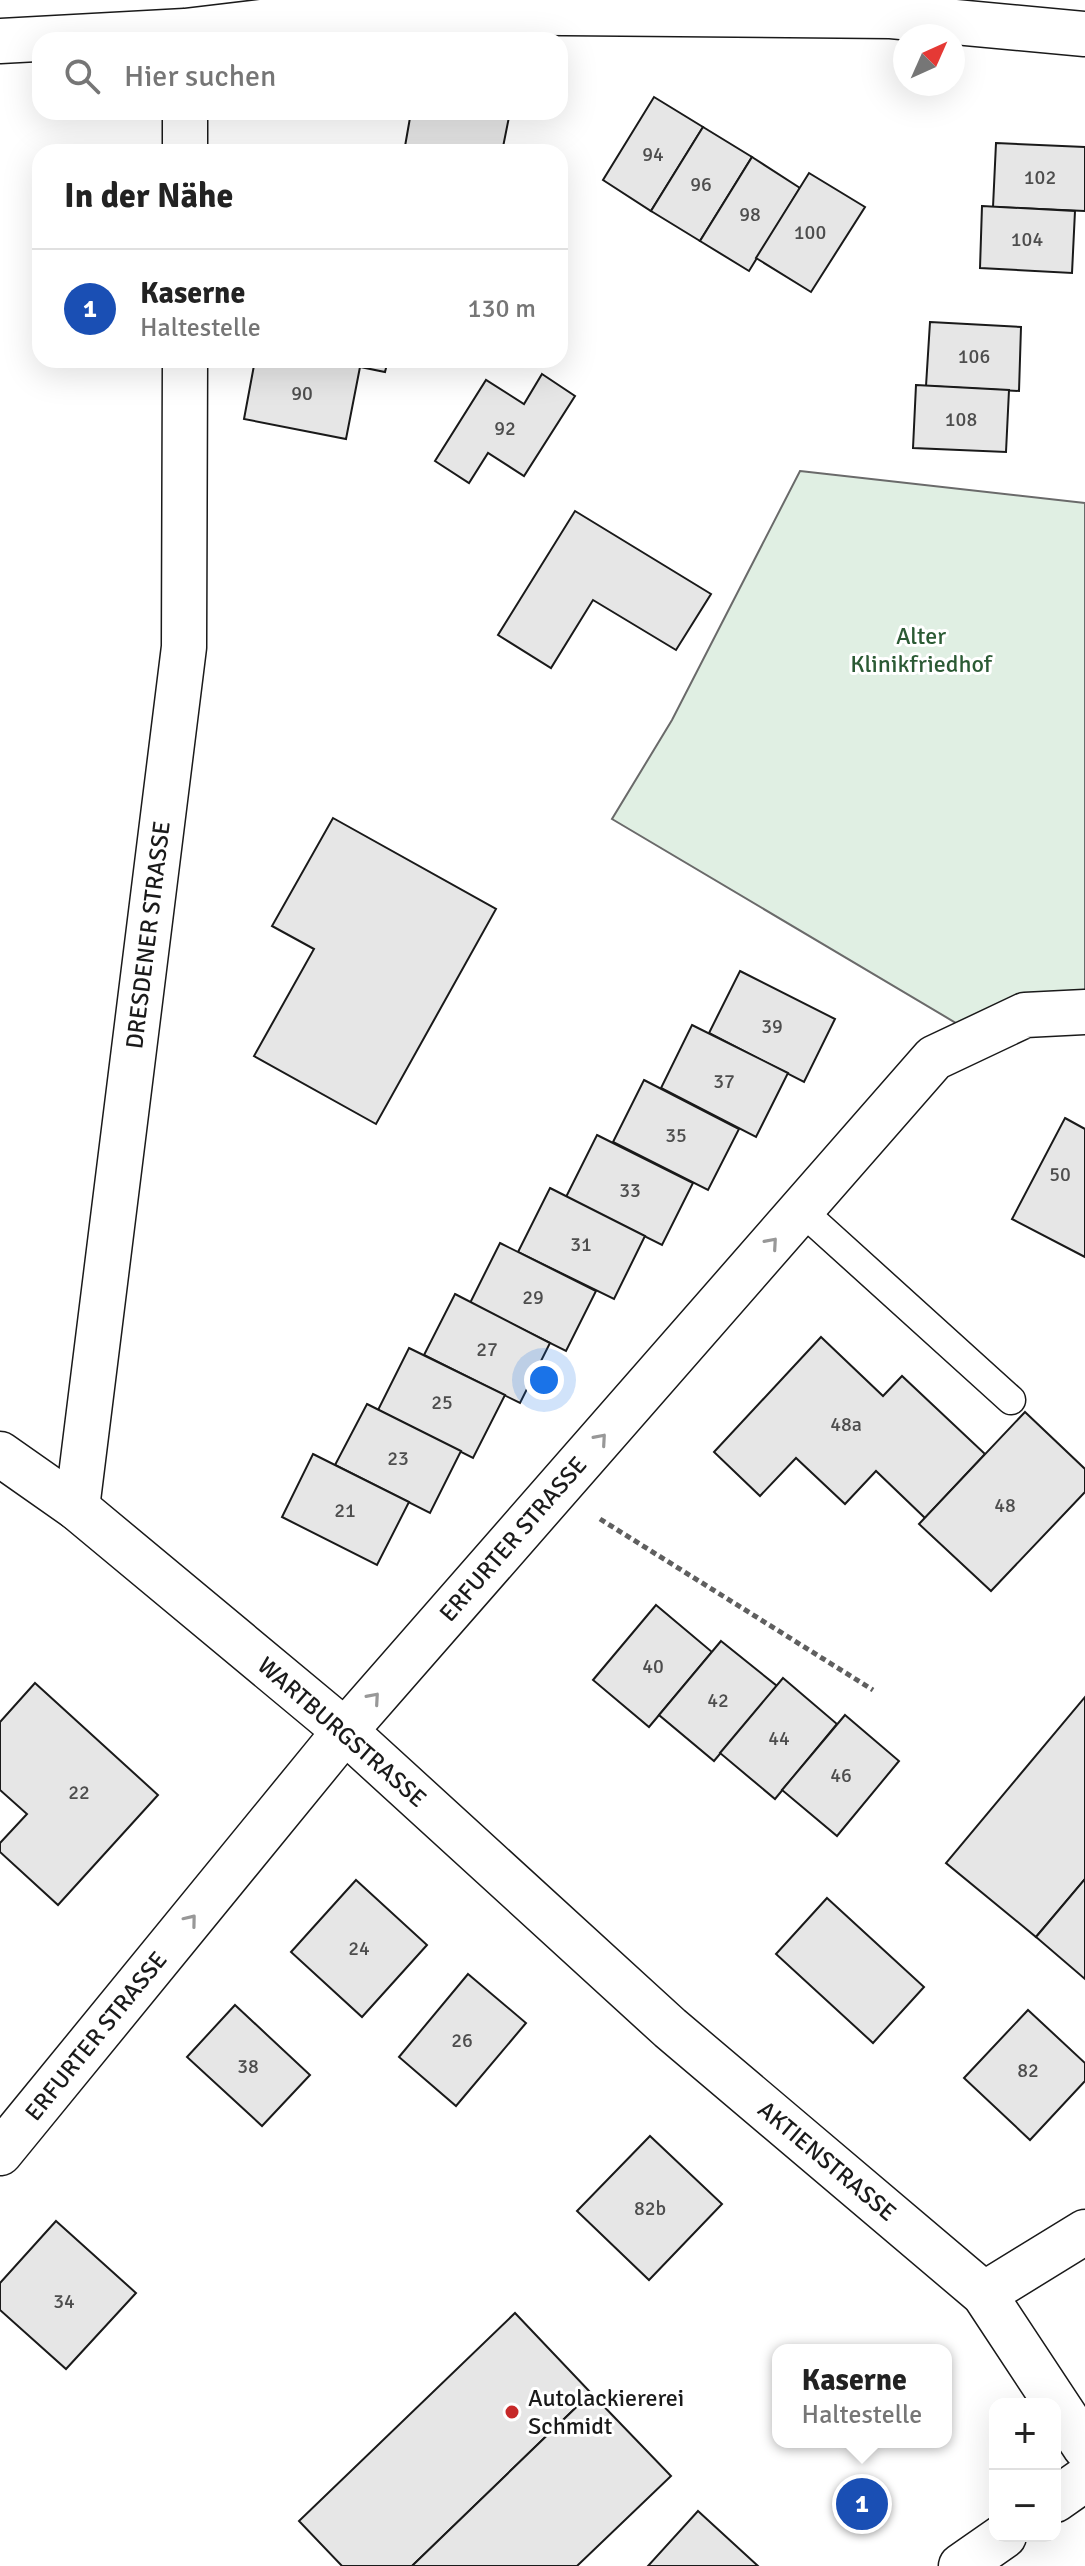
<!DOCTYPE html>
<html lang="de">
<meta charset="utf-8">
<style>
:root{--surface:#fff;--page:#f6f6f6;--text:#222;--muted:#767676;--line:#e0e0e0;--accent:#db2777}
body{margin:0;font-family:Signika,sans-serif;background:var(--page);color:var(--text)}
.controls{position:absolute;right:24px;bottom:24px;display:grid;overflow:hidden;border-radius:16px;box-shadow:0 8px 32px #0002}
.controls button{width:72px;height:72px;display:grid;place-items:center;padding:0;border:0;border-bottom:2px solid var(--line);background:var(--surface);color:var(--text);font:40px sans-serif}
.compass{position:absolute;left:893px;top:24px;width:72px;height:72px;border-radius:50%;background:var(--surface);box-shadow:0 8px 32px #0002;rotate:45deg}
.you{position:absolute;left:544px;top:1380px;width:28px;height:28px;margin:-20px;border:6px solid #fff;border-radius:50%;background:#1a73e8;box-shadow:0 0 0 12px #1a73e833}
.badge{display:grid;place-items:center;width:52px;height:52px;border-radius:50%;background:var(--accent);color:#fff;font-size:26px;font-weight:700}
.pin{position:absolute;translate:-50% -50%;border:4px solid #fff;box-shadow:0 2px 8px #0006}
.popup{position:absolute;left:772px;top:2344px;width:180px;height:104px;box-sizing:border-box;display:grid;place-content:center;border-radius:16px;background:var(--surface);filter:drop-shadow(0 2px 6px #0005);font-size:26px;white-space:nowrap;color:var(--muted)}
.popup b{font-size:30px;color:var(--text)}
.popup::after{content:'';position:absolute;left:50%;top:100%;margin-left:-16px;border:16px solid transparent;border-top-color:var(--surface)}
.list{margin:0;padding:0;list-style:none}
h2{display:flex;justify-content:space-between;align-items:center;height:104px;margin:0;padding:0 32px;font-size:34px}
h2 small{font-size:26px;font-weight:400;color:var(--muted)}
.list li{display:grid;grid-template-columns:52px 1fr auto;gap:24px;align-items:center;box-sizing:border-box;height:120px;padding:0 32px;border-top:2px solid var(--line)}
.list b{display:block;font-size:30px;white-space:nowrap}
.list p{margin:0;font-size:26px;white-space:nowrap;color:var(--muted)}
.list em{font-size:26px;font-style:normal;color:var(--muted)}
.icon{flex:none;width:44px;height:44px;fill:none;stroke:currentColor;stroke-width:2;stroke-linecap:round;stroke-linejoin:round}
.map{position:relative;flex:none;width:1085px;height:2566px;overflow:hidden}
.search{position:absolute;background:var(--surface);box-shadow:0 8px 32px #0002;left:32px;top:32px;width:536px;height:88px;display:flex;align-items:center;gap:20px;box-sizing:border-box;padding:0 28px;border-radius:24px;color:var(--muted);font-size:30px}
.panel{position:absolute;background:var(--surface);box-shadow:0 8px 32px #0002;left:32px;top:144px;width:536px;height:224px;border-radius:24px}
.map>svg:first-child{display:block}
.green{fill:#e0efe3;stroke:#6a6a6a;stroke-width:2}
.building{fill:#e6e6e6;stroke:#1a1a1a;stroke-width:2}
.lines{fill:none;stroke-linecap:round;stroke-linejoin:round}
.service-casing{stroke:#1a1a1a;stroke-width:31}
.minor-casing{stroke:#1a1a1a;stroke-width:47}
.tertiary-casing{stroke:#1a1a1a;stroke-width:47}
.path{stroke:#5f5f5f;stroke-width:5;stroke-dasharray:6 4;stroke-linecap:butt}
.service{stroke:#fff;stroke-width:28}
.minor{stroke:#fff;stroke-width:44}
.tertiary{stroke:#fff;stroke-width:44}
.oneway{stroke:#989898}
.poi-dot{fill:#c62828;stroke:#fff;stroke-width:3}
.labels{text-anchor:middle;stroke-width:6;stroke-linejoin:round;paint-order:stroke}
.number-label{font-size:20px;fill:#4d4d4d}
.park-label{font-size:24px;fill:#2b5a34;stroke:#fff}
.street-label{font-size:24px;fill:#1a1a1a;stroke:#fff}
.poi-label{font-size:24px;fill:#1a1a1a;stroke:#fff;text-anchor:start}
</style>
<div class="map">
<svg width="1085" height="2566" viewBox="0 0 1085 2566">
<rect width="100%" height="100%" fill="#fff"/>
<!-- green -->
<polygon class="green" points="800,471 1085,503 1085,990 1030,993 961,1026 612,819 672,720"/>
<!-- building -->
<g class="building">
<polygon points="654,97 703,127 651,211 603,180"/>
<polygon points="411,112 510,112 502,152 404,152"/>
<polygon points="703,127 752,157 700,241 651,211"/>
<polygon points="996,143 1085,147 1085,211 993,207"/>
<polygon points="752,157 800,188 749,271 700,241"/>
<polygon points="809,173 865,207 811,292 756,258"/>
<polygon points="982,206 1075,211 1072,273 980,268"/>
<polygon points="930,322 1021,327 1019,391 926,386"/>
<polygon points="255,360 326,360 360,367 346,439 244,419"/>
<polygon points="326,360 388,360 385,372"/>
<polygon points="542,374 575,396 524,476 488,453 469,483 435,461 486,380 524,404"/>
<polygon points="916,385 1009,390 1006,452 913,448"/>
<polygon points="575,511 711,594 676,650 593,600 551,668 498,635"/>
<polygon points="333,818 496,909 376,1124 254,1056 314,949 272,926"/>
<polygon points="740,971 835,1019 804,1082 709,1033"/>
<polygon points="692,1025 788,1073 756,1137 661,1088"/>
<polygon points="644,1080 739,1129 708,1190 613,1142"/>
<polygon points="1065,1118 1085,1129 1085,1257 1012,1219"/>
<polygon points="597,1135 693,1183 662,1245 566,1197"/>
<polygon points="550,1188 645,1236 614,1299 518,1252"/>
<polygon points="500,1243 596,1291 566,1351 470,1303"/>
<polygon points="455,1294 550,1343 520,1403 424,1355"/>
<polygon points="821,1337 883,1396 902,1376 985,1454 925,1518 876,1471 845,1504 796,1458 760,1496 714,1452"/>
<polygon points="409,1348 505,1395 473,1458 378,1410"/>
<polygon points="367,1404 461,1451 430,1513 335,1465"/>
<polygon points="1025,1412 1085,1469 1085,1492 991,1591 919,1524"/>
<polygon points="313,1454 409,1502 377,1565 282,1517"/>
<polygon points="656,1605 712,1652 649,1727 593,1680"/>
<polygon points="721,1641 777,1686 714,1761 659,1715"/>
<polygon points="783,1678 837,1724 775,1799 720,1753"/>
<polygon points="35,1683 158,1795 58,1905 0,1852 0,1843 27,1814 0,1790 0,1722"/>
<polygon points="1085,1697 1085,1879 1036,1937 946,1863"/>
<polygon points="845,1715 899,1761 837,1836 782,1790"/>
<polygon points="1085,1879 1085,1979 1036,1937"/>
<polygon points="356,1880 427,1945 362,2017 291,1952"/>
<polygon points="827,1898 924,1987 873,2043 776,1954"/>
<polygon points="468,1974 526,2023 456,2106 399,2057"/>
<polygon points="235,2005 310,2075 262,2126 187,2057"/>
<polygon points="1028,2010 1085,2063 1085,2081 1030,2140 964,2078"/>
<polygon points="650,2136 722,2204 649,2280 577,2211"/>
<polygon points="56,2221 136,2293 66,2369 0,2310 0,2283"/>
<polygon points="515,2313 591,2393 412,2566 342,2566 299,2521"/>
<polygon points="591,2393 671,2476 577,2566 412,2566"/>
<polygon points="698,2511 758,2566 648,2566"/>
</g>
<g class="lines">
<!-- service casing -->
<g class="service-casing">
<polyline id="service" points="801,1210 1011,1400"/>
</g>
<!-- minor casing -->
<g class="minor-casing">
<g id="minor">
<polyline points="0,41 185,31 354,11 891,16 1085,34"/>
<polyline points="185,152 185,112"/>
<polyline points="0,1454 77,1508 345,1731 670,2028 984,2294 1085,2447"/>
<polyline points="77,1508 184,647 185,360"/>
<polyline points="0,2153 345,1731 934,1058 1025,1015 1085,1012"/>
<polyline points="984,2294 1085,2232"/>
</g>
</g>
<!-- tertiary casing -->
<g class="tertiary-casing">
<g id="tertiary">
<polyline points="1055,2500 1085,2479"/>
<polyline points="961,2566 1004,2536"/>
</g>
</g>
<!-- path -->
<polyline class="path" points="600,1519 873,1690"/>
<!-- service -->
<use href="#service" class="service"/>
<!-- minor -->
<use href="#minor" class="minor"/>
<!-- tertiary -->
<use href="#tertiary" class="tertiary"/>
</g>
<!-- one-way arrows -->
<defs><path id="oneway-chevron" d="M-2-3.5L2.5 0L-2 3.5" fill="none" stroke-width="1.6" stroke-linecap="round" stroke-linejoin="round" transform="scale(2)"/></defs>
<g class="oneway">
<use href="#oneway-chevron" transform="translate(772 1243) rotate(-49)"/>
<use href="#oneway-chevron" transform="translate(601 1439) rotate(-49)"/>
<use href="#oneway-chevron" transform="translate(374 1698) rotate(-49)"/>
<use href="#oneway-chevron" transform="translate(191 1920) rotate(-51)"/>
</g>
<!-- markers -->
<circle class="poi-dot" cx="512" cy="2412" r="8"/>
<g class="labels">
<!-- number labels -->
<g class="number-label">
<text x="653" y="161">94</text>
<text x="1040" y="184">102</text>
<text x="701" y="191">96</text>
<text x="750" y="221">98</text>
<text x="810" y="239">100</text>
<text x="1027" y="246">104</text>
<text x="974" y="363">106</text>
<text x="302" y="400">90</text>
<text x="961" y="426">108</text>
<text x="505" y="435">92</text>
<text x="772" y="1033">39</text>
<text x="724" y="1088">37</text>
<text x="676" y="1142">35</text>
<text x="1060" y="1181">50</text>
<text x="630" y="1197">33</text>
<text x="581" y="1251">31</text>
<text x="533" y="1304">29</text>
<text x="487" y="1356">27</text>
<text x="442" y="1409">25</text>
<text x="846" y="1431">48a</text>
<text x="398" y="1465">23</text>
<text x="1005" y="1512">48</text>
<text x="345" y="1517">21</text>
<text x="653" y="1673">40</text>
<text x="718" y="1707">42</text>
<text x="779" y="1745">44</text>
<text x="841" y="1782">46</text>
<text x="79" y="1799">22</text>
<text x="359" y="1955">24</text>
<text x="462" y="2047">26</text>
<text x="248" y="2073">38</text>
<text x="1028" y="2077">82</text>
<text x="650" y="2215">82b</text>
<text x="64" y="2308">34</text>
</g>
<!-- park labels -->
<g class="park-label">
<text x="921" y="644">Alter<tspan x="921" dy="28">Klinikfriedhof</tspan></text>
</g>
<!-- street labels -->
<g class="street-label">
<text transform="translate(148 935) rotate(-83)" y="8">DRESDENER STRASSE</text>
<text transform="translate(513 1539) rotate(-49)" y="8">ERFURTER STRASSE</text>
<text transform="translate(342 1732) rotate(41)" y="8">WARTBURGSTRASSE</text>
<text transform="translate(96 2036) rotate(-51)" y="8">ERFURTER STRASSE</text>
<text transform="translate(827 2161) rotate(40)" y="8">AKTIENSTRASSE</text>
</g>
<!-- poi labels -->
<g class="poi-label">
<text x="528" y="2406">Autolackiererei<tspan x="528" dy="28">Schmidt</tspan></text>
</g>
</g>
</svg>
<div class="controls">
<button>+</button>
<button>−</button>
</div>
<svg class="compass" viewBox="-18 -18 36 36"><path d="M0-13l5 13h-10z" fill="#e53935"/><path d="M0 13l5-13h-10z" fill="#767676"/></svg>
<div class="you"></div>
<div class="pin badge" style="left:862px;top:2504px;background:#1a4fb4">1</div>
<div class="popup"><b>Kaserne</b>Haltestelle</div>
<div class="search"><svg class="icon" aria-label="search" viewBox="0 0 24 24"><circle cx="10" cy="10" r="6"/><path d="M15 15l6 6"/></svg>Hier suchen</div>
<section class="panel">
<h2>In der Nähe<small></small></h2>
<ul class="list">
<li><span class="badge" style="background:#1a4fb4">1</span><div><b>Kaserne</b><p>Haltestelle</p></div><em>130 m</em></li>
</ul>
</section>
</div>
